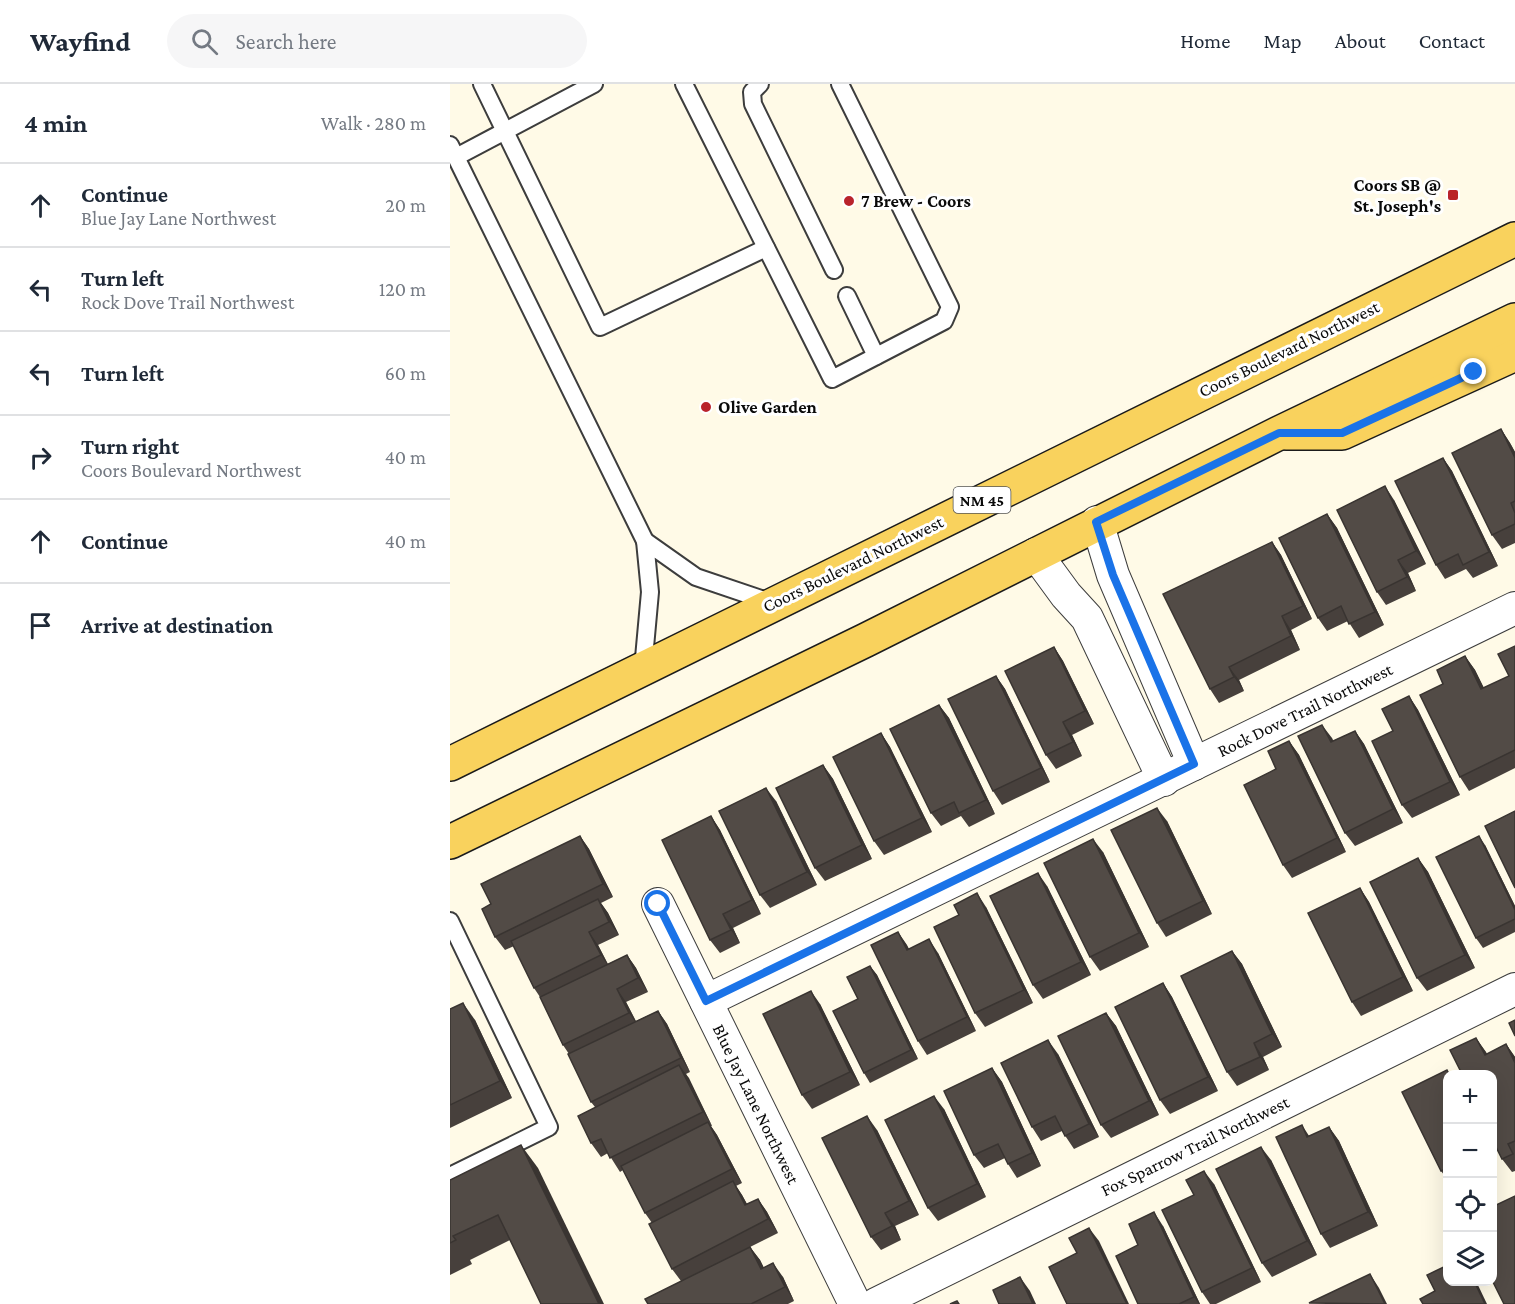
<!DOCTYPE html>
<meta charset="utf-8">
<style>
:root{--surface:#fff;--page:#f6f6f7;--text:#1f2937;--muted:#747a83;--line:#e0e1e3}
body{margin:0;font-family:"Crimson Pro",serif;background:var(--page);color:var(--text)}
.controls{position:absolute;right:18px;bottom:18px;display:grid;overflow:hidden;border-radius:12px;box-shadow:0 6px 24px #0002}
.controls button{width:54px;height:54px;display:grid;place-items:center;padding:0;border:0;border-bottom:2px solid var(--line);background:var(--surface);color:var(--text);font:30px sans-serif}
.stop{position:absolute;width:18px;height:18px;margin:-14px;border:4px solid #1a73e8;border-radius:50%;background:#fff}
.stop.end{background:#1a73e8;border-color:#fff;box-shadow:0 2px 6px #0008}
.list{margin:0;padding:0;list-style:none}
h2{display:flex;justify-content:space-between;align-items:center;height:78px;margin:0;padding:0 24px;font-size:26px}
h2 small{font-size:20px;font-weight:400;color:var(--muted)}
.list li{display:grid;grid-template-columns:39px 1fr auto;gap:18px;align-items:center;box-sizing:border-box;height:84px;padding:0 24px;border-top:2px solid var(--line)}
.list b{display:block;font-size:22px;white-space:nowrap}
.list p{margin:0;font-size:20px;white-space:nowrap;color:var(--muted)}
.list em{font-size:20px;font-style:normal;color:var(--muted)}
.icon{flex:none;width:33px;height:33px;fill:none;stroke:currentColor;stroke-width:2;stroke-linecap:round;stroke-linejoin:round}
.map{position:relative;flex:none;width:1065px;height:1220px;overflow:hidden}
header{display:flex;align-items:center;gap:36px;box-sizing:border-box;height:84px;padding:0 30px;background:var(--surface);border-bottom:2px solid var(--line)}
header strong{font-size:28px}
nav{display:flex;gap:33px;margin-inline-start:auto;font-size:21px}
.search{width:420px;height:54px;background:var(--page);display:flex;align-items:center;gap:15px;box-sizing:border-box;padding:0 21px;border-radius:33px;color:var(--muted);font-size:22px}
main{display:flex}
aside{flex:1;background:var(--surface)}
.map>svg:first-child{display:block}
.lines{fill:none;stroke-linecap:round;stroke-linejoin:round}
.lane-casing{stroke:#3d3d3d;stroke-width:20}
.street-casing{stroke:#3d3d3d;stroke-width:34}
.primary-casing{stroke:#1b1b1b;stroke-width:36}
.lane{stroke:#fff;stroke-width:16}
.street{stroke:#fff;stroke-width:32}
.primary{stroke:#f9d25d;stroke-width:33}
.wall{fill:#47403c}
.shaded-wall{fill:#393431}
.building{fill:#524b46;stroke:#393431;stroke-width:1.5}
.route{stroke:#1a73e8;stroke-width:8}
.poi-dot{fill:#b9232b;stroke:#fff;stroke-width:2}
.labels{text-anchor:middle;stroke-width:6;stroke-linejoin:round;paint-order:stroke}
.shield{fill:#fff;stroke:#545454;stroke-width:1.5}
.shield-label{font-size:16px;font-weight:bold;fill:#0a0a0a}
.poi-label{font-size:18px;font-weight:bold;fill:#0a0a0a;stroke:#fff;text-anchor:start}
.street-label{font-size:18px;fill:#0a0a0a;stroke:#fff}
</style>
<header>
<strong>Wayfind</strong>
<div class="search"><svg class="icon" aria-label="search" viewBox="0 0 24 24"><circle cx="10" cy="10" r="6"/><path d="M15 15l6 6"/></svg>Search here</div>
<nav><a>Home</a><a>Map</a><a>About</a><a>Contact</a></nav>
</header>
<main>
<aside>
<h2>4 min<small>Walk · 280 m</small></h2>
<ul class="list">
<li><svg class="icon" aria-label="ahead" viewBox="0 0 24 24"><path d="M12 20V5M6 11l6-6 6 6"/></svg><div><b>Continue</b><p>Blue Jay Lane Northwest</p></div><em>20 m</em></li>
<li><svg class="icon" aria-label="left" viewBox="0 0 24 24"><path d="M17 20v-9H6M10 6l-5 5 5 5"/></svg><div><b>Turn left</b><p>Rock Dove Trail Northwest</p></div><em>120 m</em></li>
<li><svg class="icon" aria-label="left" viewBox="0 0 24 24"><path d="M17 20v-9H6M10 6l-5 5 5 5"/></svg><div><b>Turn left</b></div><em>60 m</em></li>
<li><svg class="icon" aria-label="right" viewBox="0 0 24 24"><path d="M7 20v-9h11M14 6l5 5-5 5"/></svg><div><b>Turn right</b><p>Coors Boulevard Northwest</p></div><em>40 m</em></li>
<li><svg class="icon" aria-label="ahead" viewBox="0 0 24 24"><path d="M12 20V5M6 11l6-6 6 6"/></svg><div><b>Continue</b></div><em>40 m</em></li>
<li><svg class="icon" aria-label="arrive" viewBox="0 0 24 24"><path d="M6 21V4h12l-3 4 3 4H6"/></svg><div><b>Arrive at destination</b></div></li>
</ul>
</aside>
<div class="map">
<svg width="1065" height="1220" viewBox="0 0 1065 1220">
<rect width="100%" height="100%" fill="#fffae7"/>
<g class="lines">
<!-- lane casing -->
<g class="lane-casing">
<g id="lane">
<polyline points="32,0 150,243 316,164"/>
<polyline points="234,0 382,295 494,237 500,223 390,0"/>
<polyline points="310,0 302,8 303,20 384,186"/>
<polyline points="0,61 195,457"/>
<polyline points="6,73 144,0"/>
<polyline points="397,212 426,272"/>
<polyline points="193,585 200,508 195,457 246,493 323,519"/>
<polyline points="0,837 99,1043 0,1092"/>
</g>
</g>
<!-- street casing -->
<g class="street-casing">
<g id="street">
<polyline points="647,438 663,491 744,680"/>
<polyline points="586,470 616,511 637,534 714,696"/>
<polyline points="208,820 405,1220"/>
<polyline points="256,917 1065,524"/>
<polyline points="426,1220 1065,905"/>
</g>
</g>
<!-- primary casing -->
<g class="primary-casing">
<g id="primary">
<polyline points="836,349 892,349 1065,270"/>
<polyline points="0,680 1065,155"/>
<polyline points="0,758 416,556 829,349 1065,236"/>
</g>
</g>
<!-- lane -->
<use href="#lane" class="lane"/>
<!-- street -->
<use href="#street" class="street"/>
<!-- primary -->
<use href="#primary" class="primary"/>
</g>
<!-- wall -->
<g class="wall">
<polygon points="1051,345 1060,359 1065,368 1065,459 1052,465 1042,451"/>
<polygon points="993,374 1002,387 1048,482 1023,494 1016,485 995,495 986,481"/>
<polygon points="944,416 976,480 958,489 966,507 936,521 927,508"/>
<polygon points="877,430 887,444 934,541 909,554 898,537 877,547 868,534"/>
<polygon points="822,458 831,471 862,535 841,546 850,566 789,596 794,607 769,619 760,605"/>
<polygon points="1065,562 1065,684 1019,707 1010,693 993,600 1015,572 1025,586 1034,604 1059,592"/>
<polygon points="604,563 613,577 644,640 622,651 632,672 606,685 596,671"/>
<polygon points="546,592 555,605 600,698 552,721 543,707"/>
<polygon points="959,612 968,626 1010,711 962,734 952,721 943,647"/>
<polygon points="489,621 499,634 545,730 519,743 511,732 491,742 481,729"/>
<polygon points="905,647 914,660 953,739 905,762 895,749 882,654 883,657"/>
<polygon points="431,649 440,663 482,748 434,771 424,757"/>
<polygon points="839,657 849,671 896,768 842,794 833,781 826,685"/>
<polygon points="373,681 383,695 422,775 375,797 365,784"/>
<polygon points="326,717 367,801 320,824 310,811"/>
<polygon points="261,732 270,746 311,830 283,844 290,859 270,869 260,856"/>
<polygon points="717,737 762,830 716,853 707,839"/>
<polygon points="130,752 139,765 163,813 151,819 158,829 169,851 148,861 158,880 177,871 186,884 198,908 176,918 186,937 208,927 217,940 240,988 236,990 262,1042 261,1042 267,1051 292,1099 286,1102 292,1111 297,1120 308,1115 317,1128 328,1149 300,1163 310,1176 314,1184 333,1193 344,1217 338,1220 198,1220 231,1197 222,1185 202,1139 195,1129 173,1086 170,1088 158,1069 151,1073 141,1059 145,1023 141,1018 119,970 113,961 90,913 84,904 64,862 55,866 45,853 41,820"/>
<polygon points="1035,761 1065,822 1065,848 1033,864 1026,854"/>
<polygon points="653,768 699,863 650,887 640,873"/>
<polygon points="968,774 978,788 1025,884 977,907 967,894"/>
<polygon points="597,802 641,891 593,915 583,901"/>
<polygon points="910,804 919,818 963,907 911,932 902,918"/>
<polygon points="536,823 583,919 535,943 525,929"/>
<polygon points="448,848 459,865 488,869 526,947 477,971 468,957"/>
<polygon points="782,867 792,880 832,963 813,973 819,986 787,1002 777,988"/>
<polygon points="420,882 427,891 468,975 420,999 414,989 408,915"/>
<polygon points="713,899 722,913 768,1007 720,1030 710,1016"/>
<polygon points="370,920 410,1001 362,1025 352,1011"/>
<polygon points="0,925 25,936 62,1014 0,1044"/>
<polygon points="656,929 666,942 709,1031 661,1054 651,1041"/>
<polygon points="1026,954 1037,970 1056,960 1065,973 1065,1087 1062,1088 1052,1075"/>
<polygon points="608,970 649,1053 624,1065 612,1047 591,1057 582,1043"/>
<polygon points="542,984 552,998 591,1082 567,1094 558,1080 555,1074 534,1084 524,1071"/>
<polygon points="997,986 1000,990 998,990 998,1096 991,1087"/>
<polygon points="494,1025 536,1113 488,1137 478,1124"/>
<polygon points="879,1043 889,1057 928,1142 880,1164 871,1150 860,1052"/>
<polygon points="427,1046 469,1131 445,1142 451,1156 431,1166 421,1153"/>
<polygon points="821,1076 867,1171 822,1193 812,1179"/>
<polygon points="88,1084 60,1156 20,1176 22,1180 0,1191 0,1096"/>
<polygon points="764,1100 811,1198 766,1220 760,1220 752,1208 744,1111"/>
<polygon points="713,1142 750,1220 688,1220 688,1161"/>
</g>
<!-- shaded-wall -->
<g class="shaded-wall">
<polygon points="1051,345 1060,359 1065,368 1065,374"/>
<polygon points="993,374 1002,387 1048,482 1039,468"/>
<polygon points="935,402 944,416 976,480 966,467"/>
<polygon points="877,430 887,444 934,541 925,528"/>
<polygon points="822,458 831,471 862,535 853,522"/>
<polygon points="948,476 958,489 966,507 957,493"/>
<polygon points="832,532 841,546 850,566 841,552"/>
<polygon points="604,563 613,577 644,640 635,627"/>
<polygon points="1015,572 1025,586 1041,619 1031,605"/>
<polygon points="779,583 789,596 794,607 784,593"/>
<polygon points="546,592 555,605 600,698 591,684"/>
<polygon points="959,612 968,626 1010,711 1000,698"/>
<polygon points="489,621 499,634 545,730 536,716"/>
<polygon points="613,638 622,651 632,672 623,658"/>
<polygon points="872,641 882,654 890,672 881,658"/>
<polygon points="905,647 914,660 953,739 943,725"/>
<polygon points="431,649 440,663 482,748 472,734"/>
<polygon points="839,657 849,671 896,768 887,754"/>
<polygon points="373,681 383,695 422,775 412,761"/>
<polygon points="316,704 326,717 367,801 357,788"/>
<polygon points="707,724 717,737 762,830 753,817"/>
<polygon points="261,732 270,746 311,830 302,816"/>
<polygon points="130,752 139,765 163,813 153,800"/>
<polygon points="1029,752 1035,761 1065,822 1065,826"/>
<polygon points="643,755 653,768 699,863 689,849"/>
<polygon points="968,774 978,788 1025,884 1015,871"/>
<polygon points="588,789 597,802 641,891 631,878"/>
<polygon points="910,804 919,818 963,907 953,893"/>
<polygon points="527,809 536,823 583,919 574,906"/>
<polygon points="148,815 158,829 169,851 159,838"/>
<polygon points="273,830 283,844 290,859 281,846"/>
<polygon points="139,848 148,861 160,885 151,871"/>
<polygon points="448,848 457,861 466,880 457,866"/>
<polygon points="479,855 488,869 526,947 517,933"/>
<polygon points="782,867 792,880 832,963 822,950"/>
<polygon points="177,871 186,884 198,908 188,894"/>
<polygon points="420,882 427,891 468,975 461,966"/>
<polygon points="713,899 722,913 768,1007 758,993"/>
<polygon points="167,905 176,918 188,942 179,929"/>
<polygon points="361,907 370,920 410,1001 400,988"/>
<polygon points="13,919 25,936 62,1014 50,997"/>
<polygon points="208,927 217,940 240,988 231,974"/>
<polygon points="656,929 666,942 709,1031 699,1017"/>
<polygon points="1026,954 1036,968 1044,984 1035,971"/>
<polygon points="598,956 608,970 649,1053 639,1040"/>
<polygon points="804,959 813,973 819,986 810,973"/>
<polygon points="1056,960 1065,973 1065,979"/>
<polygon points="229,981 239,994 262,1042 253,1028"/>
<polygon points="542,984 552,998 591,1082 582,1069"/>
<polygon points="484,1012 494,1025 536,1113 527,1100"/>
<polygon points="417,1032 427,1046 469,1131 459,1117"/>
<polygon points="258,1038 267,1051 292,1099 282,1085"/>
<polygon points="852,1041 861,1055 857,1053"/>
<polygon points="879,1043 889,1057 928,1142 918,1128"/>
<polygon points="71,1061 88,1084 154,1220 149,1220"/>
<polygon points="811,1063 821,1076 867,1171 857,1157"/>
<polygon points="754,1087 764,1100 811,1198 802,1184"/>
<polygon points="283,1097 292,1111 305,1135 295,1121"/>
<polygon points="308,1115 317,1128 328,1149 318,1135"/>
<polygon points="704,1128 713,1142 750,1220 749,1220 744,1213"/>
<polygon points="435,1129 445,1142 451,1156 442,1142"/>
<polygon points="639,1144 649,1157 679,1220 677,1220"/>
<polygon points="300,1163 310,1176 321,1199 311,1185"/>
<polygon points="323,1179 333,1193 344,1217 335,1203"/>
<polygon points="920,1190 929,1204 937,1220 935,1220"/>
<polygon points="570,1193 580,1207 586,1220 583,1220"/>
<polygon points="1024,1197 1026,1197 1037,1220 1035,1220"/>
</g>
<!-- building -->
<g class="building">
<polygon points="1051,345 1065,374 1065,417 1061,419 1065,429 1065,440 1042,451 1002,369"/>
<polygon points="993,374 1039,468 1013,481 1008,470 986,481 945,397"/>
<polygon points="935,402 966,467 948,476 957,493 927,508 887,426"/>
<polygon points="877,430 925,528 899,540 891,522 868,534 829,454"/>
<polygon points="822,458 853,522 832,532 841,552 779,583 784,593 760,605 713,510"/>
<polygon points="1065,562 1065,666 1010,693 970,611 993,600 987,586 1015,572 1031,605 1059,592 1048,570"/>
<polygon points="604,563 635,627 613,638 623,658 596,671 555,587"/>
<polygon points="546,592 591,684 543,707 498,615"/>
<polygon points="959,612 1000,698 952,721 922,657 943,647 932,625"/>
<polygon points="489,621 536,716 509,729 504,718 481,729 440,645"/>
<polygon points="872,641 881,658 905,647 943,725 895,749 848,652"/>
<polygon points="431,649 472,734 424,757 383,673"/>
<polygon points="839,657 887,754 833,781 794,701 826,685 818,667"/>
<polygon points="373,681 412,761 365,784 326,704"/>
<polygon points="316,704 357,788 310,811 269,727"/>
<polygon points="707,724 753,817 707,839 661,746"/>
<polygon points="1065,727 1065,804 1035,742"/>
<polygon points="261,732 302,816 273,830 281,846 260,856 212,756"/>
<polygon points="130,752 153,800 45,853 32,825 41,820 31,800"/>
<polygon points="1029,752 1065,826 1065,835 1026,854 986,773"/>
<polygon points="643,755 689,849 640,873 594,779"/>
<polygon points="968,774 1015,871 967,894 920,798"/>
<polygon points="588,789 631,878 583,901 540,812"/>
<polygon points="910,804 953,893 902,918 858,829"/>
<polygon points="527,809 574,906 525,929 484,843 509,831 504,821"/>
<polygon points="148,815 159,838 139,848 151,871 84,904 61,857"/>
<polygon points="448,848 457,866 479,855 517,933 468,957 421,861"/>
<polygon points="782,867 822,950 804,959 810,973 777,988 731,892"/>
<polygon points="177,871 188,894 167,905 179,929 113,961 90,913"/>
<polygon points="420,882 461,966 414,989 383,927 408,915 397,893"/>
<polygon points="713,899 758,993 710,1016 665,923"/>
<polygon points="361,907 400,988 352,1011 313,930"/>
<polygon points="13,919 50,997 0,1021 0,925"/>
<polygon points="208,927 231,974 141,1018 118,970"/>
<polygon points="656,929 699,1017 651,1041 608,952"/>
<polygon points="1065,936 1065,952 1059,939"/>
<polygon points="1026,954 1035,971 1056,960 1065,979 1065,1057 1058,1060 1063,1070 1052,1075 1042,1055 1042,990 1012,990 1000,966"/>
<polygon points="598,956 639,1040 615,1052 605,1032 582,1043 551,979"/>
<polygon points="229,981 253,1028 160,1074 151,1055 141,1059 128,1032"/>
<polygon points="542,984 582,1069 558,1080 548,1060 524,1071 494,1007"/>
<polygon points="997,986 999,990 998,990 998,1084 991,1087 952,1008"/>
<polygon points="484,1012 527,1100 478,1124 435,1036"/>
<polygon points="417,1032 459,1117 435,1129 442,1142 421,1153 372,1054"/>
<polygon points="258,1038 282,1085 195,1129 171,1082"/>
<polygon points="852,1041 857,1053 879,1043 918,1128 871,1150 826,1053"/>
<polygon points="71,1061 149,1220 91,1220 48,1131 3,1152 6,1156 0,1159 0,1096"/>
<polygon points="811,1063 857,1157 812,1179 766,1085"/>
<polygon points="754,1087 802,1184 752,1208 712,1126 744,1111 736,1096"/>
<polygon points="283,1097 295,1121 308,1115 318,1135 222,1185 199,1140"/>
<polygon points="1065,1112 1065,1220 1054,1220 1042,1196 1042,1123"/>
<polygon points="704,1128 744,1213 729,1220 688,1220 666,1172 688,1161 679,1140"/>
<polygon points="639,1144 677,1220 617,1220 599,1183 627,1169 619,1154"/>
<polygon points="300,1163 311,1185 323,1179 335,1203 301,1220 198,1220 195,1215"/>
<polygon points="998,1181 998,1197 1024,1197 1035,1220 973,1220 970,1215 985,1207 977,1191"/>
<polygon points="920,1190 935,1220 859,1219"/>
<polygon points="570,1193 583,1220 549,1220 543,1206"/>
<polygon points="507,1217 509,1220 500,1220"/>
</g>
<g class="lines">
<!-- route -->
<polyline class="route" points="208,820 256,917 744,680 663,491 646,438 829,349 892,349 1024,288"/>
</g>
<!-- markers -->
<g class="poi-dot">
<rect x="997" y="105" width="12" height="12" rx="3"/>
<circle cx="399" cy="117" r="6"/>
<circle cx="256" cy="323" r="6"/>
</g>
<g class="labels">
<!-- shield labels -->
<rect class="shield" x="503.5" y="403" width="57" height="26" rx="4.5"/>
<g class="shield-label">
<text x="532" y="422">NM 45</text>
</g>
<!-- poi labels -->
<g class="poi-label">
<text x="991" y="107" text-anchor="end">Coors SB @<tspan x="991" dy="21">St. Joseph's</tspan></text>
<text x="411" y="123">7 Brew - Coors</text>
<text x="268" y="329">Olive Garden</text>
</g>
<!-- street labels -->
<g class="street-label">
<text transform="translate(839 265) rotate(-26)" y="6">Coors Boulevard Northwest</text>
<text transform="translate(403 480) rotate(-26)" y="6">Coors Boulevard Northwest</text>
<text transform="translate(855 626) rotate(-26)" y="6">Rock Dove Trail Northwest</text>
<text transform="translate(306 1020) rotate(64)" y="6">Blue Jay Lane Northwest</text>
<text transform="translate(745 1062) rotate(-26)" y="6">Fox Sparrow Trail Northwest</text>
</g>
</g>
</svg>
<div class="controls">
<button>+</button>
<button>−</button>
<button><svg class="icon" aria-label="locate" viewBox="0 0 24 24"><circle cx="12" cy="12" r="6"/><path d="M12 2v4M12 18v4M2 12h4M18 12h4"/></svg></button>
<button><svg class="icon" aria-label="layers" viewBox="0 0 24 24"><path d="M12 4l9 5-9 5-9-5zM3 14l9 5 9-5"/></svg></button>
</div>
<div class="stop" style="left:208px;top:820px"></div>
<div class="stop end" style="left:1024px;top:288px"></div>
</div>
</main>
